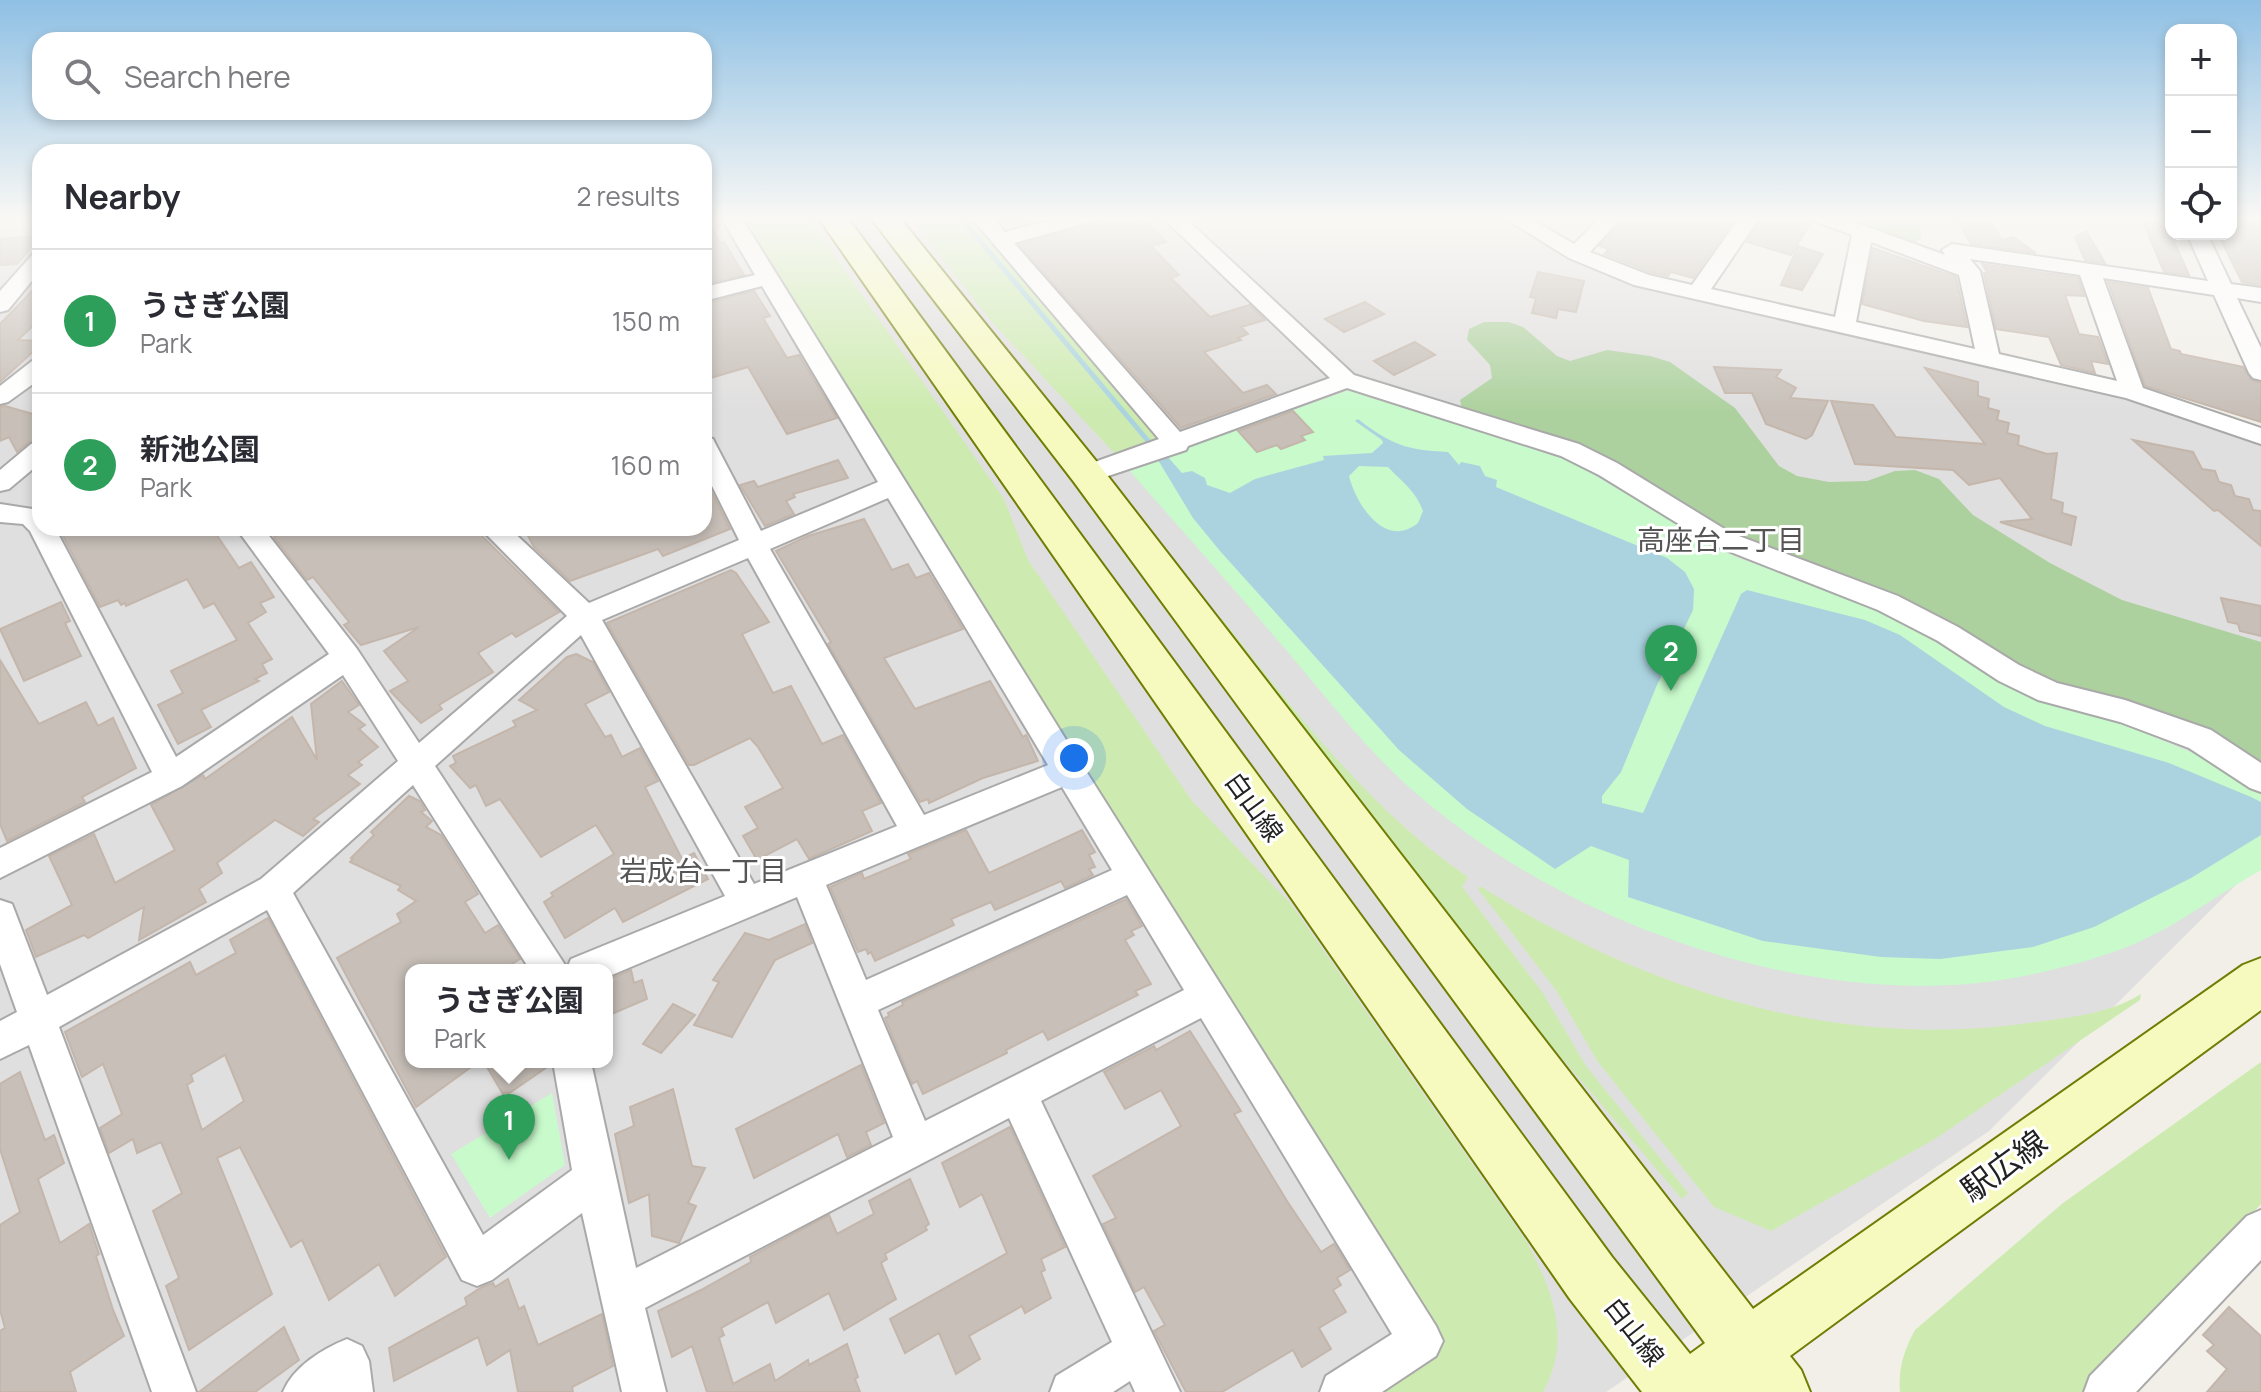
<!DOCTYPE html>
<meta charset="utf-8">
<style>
:root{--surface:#fff;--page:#f2f2f3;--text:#2b2b33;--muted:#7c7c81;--line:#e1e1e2;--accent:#d40000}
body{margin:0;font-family:Manrope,"Noto Sans JP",sans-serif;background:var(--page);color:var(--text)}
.controls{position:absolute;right:24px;top:24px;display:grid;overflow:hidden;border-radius:16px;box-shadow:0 4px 12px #0003}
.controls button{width:72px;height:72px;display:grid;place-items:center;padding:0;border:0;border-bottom:2px solid var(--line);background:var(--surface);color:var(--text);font:40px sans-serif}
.you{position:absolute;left:1074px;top:758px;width:28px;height:28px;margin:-20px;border:6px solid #fff;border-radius:50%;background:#1a73e8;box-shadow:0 0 0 12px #1a73e833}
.badge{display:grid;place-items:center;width:52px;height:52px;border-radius:50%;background:var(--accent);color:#fff;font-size:26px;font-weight:700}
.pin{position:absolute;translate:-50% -66px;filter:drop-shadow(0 2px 4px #0008)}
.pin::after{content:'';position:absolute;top:42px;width:28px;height:24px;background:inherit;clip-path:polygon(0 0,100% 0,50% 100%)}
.popup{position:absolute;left:405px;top:964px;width:208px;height:104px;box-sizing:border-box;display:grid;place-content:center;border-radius:16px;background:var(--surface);filter:drop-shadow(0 2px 6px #0005);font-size:26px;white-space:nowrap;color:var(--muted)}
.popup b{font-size:30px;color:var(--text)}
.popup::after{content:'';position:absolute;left:50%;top:100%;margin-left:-16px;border:16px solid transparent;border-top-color:var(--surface)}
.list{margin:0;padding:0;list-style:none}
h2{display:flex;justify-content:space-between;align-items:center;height:104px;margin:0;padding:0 32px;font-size:34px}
h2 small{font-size:26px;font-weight:400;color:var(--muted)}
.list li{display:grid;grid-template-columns:52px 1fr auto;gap:24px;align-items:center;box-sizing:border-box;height:144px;padding:0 32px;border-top:2px solid var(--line)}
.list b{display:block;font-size:30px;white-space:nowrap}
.list p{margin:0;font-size:26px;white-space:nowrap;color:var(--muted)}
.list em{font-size:26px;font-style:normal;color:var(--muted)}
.icon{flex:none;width:44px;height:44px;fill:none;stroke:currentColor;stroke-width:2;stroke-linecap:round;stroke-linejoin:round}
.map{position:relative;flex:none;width:2261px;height:1392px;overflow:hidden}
.search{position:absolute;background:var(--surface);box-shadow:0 4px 12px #0003;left:32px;top:32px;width:680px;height:88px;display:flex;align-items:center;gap:20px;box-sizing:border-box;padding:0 28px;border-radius:24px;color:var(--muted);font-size:30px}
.panel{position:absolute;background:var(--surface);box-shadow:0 4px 12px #0003;left:32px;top:144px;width:680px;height:392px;border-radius:24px}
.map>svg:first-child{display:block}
.residential{fill:#e0dfdf;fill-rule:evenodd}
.grass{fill:#cdebb0}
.forest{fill:#add19e}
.park{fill:#c8facc}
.water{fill:#aad3df;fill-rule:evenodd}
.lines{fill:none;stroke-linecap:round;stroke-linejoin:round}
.stream{stroke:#aad3df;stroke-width:5}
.building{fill:#c7bfb8;stroke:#c4b6ab;stroke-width:2;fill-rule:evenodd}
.street-casing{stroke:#a9a9a9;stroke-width:4}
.secondary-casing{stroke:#707d05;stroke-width:4}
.street{fill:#fff;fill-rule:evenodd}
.secondary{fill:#f7fabf;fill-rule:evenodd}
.labels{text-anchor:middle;stroke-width:6;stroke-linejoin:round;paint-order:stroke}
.street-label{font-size:26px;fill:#222;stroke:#fff}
.neighbourhood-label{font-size:28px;fill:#555;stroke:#fff}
.near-street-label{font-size:32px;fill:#222;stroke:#fff}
</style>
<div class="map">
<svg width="2261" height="1392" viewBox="0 0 2261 1392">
<rect width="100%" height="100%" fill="#f2efe9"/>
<!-- residential -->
<path class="residential" d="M0,217H40V528H704V217H1523L1567,245L1676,296L2095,389L2198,418L2261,443V860L1989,1131L1606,1392H0ZM411,970H607V1062H411Z"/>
<!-- grass -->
<g class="grass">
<path d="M739,217H808L1004,499L1028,560L1192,801L1291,904L1526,1241C1553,1291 1572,1339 1543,1392H1384L1438,1357L1441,1338Z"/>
<polygon points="909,217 973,217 1160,434 1158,440 1116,455 992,322"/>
<path d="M1217,618L1222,619C1296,713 1369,809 1468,877L1462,887L1543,993L1586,1066L1688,1193L1682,1199L1485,968Z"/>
<path d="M1480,886C1642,989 1836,1051 2029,1023C2065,1018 2110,1014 2141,994L2140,1000L1935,1139L1771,1231L1714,1207L1598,1062L1556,990L1478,889Z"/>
<path d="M2261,1062V1204L2089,1392H1900C1898,1369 1904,1350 1915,1330L2063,1203Z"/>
</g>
<!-- forest -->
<g class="forest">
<polygon points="1837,217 1919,217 1921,238 1914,243"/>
<polygon points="1484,322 1509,322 1523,327 1557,356 1570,361 1607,350 1650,356 1670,362 1735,408 1779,466 1797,476 1829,482 1867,481 1895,471 1915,470 1939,479 1973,515 2050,563 2122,600 2261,642 2261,768 2008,662 1944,619 1843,574 1732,533 1595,451 1462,409 1460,400 1492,378 1490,365 1467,340 1469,329"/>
</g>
<!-- park -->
<g class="park">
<path d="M1349,390L1570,461L1736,557L1869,605L2036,698L2130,727L2210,760L2261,792V870C2215,896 2169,932 2119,950C2080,964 2036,975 1994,981C1786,1010 1521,907 1377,756C1343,720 1312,680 1280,643C1230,584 1179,527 1128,469Z"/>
<polygon points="552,1093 565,1165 490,1218 451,1154"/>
</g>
<!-- water -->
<path class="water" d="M1358,419C1391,445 1407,450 1448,452L1459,465L1461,462L1480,466L1485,476L1497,480L1496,487L1667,558L1685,572L1694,589L1693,610L1657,685L1621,772L1602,796V803L1643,813L1741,594L1747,590L1865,620L1900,635L2004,707L2045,726L2169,763L2251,797L2261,802V835L2191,878L2094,927L2033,947L1940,959L1881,957L1763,941L1628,897L1629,860L1591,846L1555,869L1467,809L1399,750L1220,551L1193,518L1158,460L1167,456L1182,473L1192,471L1205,478L1207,485L1230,493L1255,479L1324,460L1323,456L1372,453L1383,443L1382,440L1355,421ZM1359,466L1388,467C1402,482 1416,491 1423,511L1418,523C1385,550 1356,504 1349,476Z"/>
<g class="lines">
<!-- stream -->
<polyline class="stream" points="960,217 1154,448"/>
</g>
<!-- building -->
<g class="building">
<polygon points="704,217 706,217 720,243 724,242 744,275 706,283 709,281 704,273"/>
<polygon points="1099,217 1142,217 1166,242 1151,246 1179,275 1171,278 1210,317 1250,305 1265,320 1241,327 1248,334 1238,338 1241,340 1204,352 1243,393 1267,385 1276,394 1181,428 1019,245 1094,224"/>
<polygon points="1625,217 1736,217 1693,278 1671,272 1668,276 1650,272 1604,254 1609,249 1599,246"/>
<polygon points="1763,217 1808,217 1811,222 1791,255 1747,242"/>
<polygon points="1955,217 1988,217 2002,240 2013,237 2036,253 1971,244"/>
<polygon points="2141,217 2163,217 2189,275 2164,272"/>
<polygon points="2231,217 2261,217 2261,285 2242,282 2218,234 2231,234"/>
<polygon points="2086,231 2105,263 2085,260 2075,237"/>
<polygon points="40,236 17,264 0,265 0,239"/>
<polygon points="1798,246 1823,254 1802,290 1781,285"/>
<polygon points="1873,248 1956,277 1967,327 1924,321 1862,304"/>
<polygon points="1982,264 2078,278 2084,296 2065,295 2079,334 2098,337 2108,364 2091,361 2095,373 2061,365 2049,337 1996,329 1984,273 1988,274"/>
<polygon points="1538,272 1584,281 1576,312 1558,309 1556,318 1532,313 1536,298 1530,297"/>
<polygon points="2108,282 2148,288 2171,349 2180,351 2181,354 2243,367 2251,380 2261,383 2261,422 2145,386"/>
<polygon points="40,283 40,319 18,340 40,341 40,345 0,382 0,324"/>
<polygon points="754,291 770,316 763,318 787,358 799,355 837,418 787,434 748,367 704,380 704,304"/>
<polygon points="1365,302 1384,314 1344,332 1325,319"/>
<polygon points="1415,342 1435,355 1394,375 1374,361"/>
<polygon points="1714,367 1781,370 1776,377 1796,388 1790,398 1828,401 1812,435 1806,439 1766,424 1752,393 1725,393"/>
<polygon points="1925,368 1978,382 1978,396 1989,399 1988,408 1999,411 1997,420 2009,423 2007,433 2019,436 2018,445 2047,454 2057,453 2051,499 2063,503 2062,513 2076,517 2071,545 2000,522 2032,519 2000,478 1969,485 1953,470 1855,464 1831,401 1873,405 1896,437 1985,444"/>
<polygon points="5,406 40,416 40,439 29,442 17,452 9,437 0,441 0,407"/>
<polygon points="1293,411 1313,432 1301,436 1305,440 1281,449 1277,445 1257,452 1238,431"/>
<polygon points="2133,440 2193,452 2202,469 2215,471 2219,482 2231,485 2235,496 2249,499 2253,510 2261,511 2261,546 2218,510 2214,511"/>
<polygon points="838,460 848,478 793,494 795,497 786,501 794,514 765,526 740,485 754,481 758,487"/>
<polygon points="712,493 730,529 663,556 658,549 570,581 534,547 526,532 538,528 704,528 704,496"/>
<polygon points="864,519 892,570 908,564 916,578 929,573 963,629 884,658 915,709 990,681 1023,737 1026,735 1038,761 983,778 929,803 928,799 920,802 828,644 831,642 776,551 808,536"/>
<polygon points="76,528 212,528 239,568 251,562 274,597 260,603 266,612 248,623 272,659 262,664 267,673 255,679 259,681 201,710 211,727 178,744 158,705 183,693 171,671 237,640 214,603 204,608 187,579 126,606 125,603 121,605 118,600 100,607 62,534"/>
<polygon points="292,528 429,528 433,531 439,528 474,528 559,612 516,637 512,633 478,653 493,672 439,705 442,709 421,723 390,691 408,681 384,651 419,627 361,645 344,625 349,622 313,577 307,580 274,537"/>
<polygon points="731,570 736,573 769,622 742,634 773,693 791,686 822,744 843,735 881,803 862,811 872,831 809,859 797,839 757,860 743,836 758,828 745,807 783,788 758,747 750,738 694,765 689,765 607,623"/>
<polygon points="2221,598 2261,606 2261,636 2240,631 2238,624 2228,622"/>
<polygon points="61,602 70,621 65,623 81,656 24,681 0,629"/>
<polygon points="576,654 593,662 609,692 585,704 605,737 611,735 622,757 640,748 658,781 645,787 682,859 694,853 708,879 623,922 615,908 565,938 544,902 553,896 551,893 614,854 596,825 541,857 500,799 486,806 476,785 470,788 450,766 456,763 453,756 516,726 513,721 537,710 519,700 567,657"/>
<polygon points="0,660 39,724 86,702 98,726 113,718 136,768 82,797 85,802 7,841 0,824"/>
<polygon points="342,681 359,705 348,712 365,725 359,729 378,747 358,762 362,765 348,775 360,784 313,819 319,822 303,836 275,820 217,863 222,873 199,889 206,902 139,940 144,907 88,938 84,935 36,957 26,930 72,905 49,856 94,834 115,883 175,850 151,805 203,775 205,779 292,717 317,760 311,704"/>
<polygon points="409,796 420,801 425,810 421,812 432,821 426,827 441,835 478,894 465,902 485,933 498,925 520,959 502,970 411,970 411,1062 478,1062 416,1107 337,958 401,922 397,914 416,901 398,890 401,886 350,862 353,859 351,858 374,835 371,832"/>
<polygon points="966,830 989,873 1082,830 1095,852 1089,855 1095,867 1089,869 1093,875 1065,888 1061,881 995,910 991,902 951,919 954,925 875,961 871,952 868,954 866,949 858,952 830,887 862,873 864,879 911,859 908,854"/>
<polygon points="1126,899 1142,926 1131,931 1134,935 1125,940 1151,984 1135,991 1138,995 1048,1040 1043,1031 1006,1050 1007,1053 923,1094 917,1081 912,1084 885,1018 889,1016 888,1013 903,1005 902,1002"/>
<path d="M268,918L446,1257L395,1296L379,1264L329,1300L302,1240L291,1247L240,1147L217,1158L272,1294L189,1350L166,1286L179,1278L153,1211L182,1193L161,1142L137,1153L133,1139L109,1153L100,1128L122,1114L103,1064L82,1077L65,1032L190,962L196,975L236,953L230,940ZM225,1055L244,1101L202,1130L187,1085L193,1081L191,1075Z"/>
<polygon points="805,924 812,943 775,960 732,1037 694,1025 719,982 713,980 745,933 769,940"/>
<polygon points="631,970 634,983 642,980 647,999 607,1016 607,980"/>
<polygon points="673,1004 695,1015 661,1053 643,1044"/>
<polygon points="1190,1031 1241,1111 1234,1114 1287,1201 1321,1252 1334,1244 1350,1270 1337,1278 1341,1285 1333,1290 1346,1312 1319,1328 1331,1349 1302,1367 1293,1350 1222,1392 1186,1392 1154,1331 1165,1325 1144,1287 1135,1292 1103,1224 1116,1218 1093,1176 1181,1126 1161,1090 1125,1109 1104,1072 1154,1046 1156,1050"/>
<polygon points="484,1062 550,1062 550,1065 508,1094 506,1092 503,1094"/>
<polygon points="861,1065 884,1123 866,1132 871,1145 847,1157 838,1134 754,1178 736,1129"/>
<polygon points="20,1072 45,1140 54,1135 64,1163 38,1179 60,1243 89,1224 99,1254 96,1256 113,1310 124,1336 70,1372 76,1392 0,1392 0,1331 5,1328 0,1310 0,1225 20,1212 0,1149 0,1084"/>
<polygon points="673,1089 692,1166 705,1168 688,1203 696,1206 679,1243 652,1236 649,1194 629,1203 615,1134 634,1126 630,1107"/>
<polygon points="1010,1127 1065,1247 1041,1259 1045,1270 1041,1272 1051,1298 1025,1313 1022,1306 969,1336 980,1359 956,1374 939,1333 905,1353 890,1319 1007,1253 982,1194 960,1207 942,1163"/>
<polygon points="910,1179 929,1224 925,1227 927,1230 885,1254 887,1259 881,1263 896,1299 844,1330 829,1293 776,1323 768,1302 721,1328 724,1335 719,1338 733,1384 770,1364 775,1381 808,1360 809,1365 847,1344 858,1377 855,1379 860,1392 707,1392 692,1346 672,1357 658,1311 701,1290 751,1262 750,1257 829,1215 837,1234 874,1214 869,1201"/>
<polygon points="508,1279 519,1309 524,1306 538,1345 602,1314 613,1366 572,1387 573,1392 518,1392 510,1350 487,1365 478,1337 394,1381 389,1348 467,1305 465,1298 482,1287 493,1283 495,1287"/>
<polygon points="2229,1307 2261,1336 2261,1392 2207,1392 2227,1369 2207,1351 2214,1345 2203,1335"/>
<polygon points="284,1327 299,1360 255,1392 199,1392"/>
</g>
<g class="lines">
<!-- street casing -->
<g class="street-casing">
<g id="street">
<path d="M721,217H741L1078,759L1082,760L1086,771L1436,1326L1443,1341L1436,1356L1382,1392H1320L1326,1376L1392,1334L1201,1018L1041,1101L1180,1392H1135L1130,1381L1113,1392H1050L1056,1376L1112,1342L1009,1118L645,1308L666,1392H622L582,1213L492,1280L477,1286L462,1280L267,910L59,1027L196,1392H152L29,1045L0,1059V1021L17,1012L0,964V900L12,904L47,995L261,879L398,761L343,675L182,786L0,878V848L152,772L30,531L23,524L0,522V504L39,510L40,528H55L176,757L329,654L236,528H263L357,649L419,743L567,616L480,528H509L589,603L739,540L704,470V437L713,439L716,445L761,531L878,482L762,286L704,301V287L755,275ZM888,498L1048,765L924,815L770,549ZM748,558L897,826L754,884L602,620ZM581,635L725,896L571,959L567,968L435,766ZM413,785L530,970H607V977L797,897L893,1137L636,1268L591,1062H553L572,1170L483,1235L293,893ZM1062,787L1112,870L866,980L826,885ZM1127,895L1184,990L925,1121L878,1010Z"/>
<polygon points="971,217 992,217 1005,232 1062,217 1096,217 1093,221 1014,243 1180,432 1330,378 1162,217 1184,217 1354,375 1579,444 1617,463 1731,533 1898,596 1958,627 2019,665 2057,683 2125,700 2211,730 2261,763 2261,792 2250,788 2189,748 2120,722 2038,700 1999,681 1938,641 1878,610 1713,545 1599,475 1561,456 1347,388 1188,446 1186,450 1096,480 1087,482 1078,480 1074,474 1078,468 1159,439"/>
<path d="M1503,217H1528L1574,244L1601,217H1622L1590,252L1649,275L1692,285L1740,217H1760L1711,289L1835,317L1852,235L1814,221L1811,217H1840L1945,255L1942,250L1952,244L2208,281L2187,234H2207L2231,284L2261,288V302L2237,298L2261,348V380L2253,378L2249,373L2214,295L2103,278L2143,388L2261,428V444L2126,398L1634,285L1569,258ZM1871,242L1959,275L1975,349L1856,322ZM1970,259L2080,275L2117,381L1999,354L1980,271Z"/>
<polygon points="40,252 40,271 8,310 0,312 0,291 33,254"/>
<polygon points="40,359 40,379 8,402 0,404 0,386 32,361"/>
<polygon points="40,442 40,463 9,489 0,491 0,470 31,444"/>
<polygon points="2261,1210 2261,1260 2136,1392 2084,1392 2090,1376 2247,1216"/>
<path d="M347,1339L362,1346L369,1361L373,1392H283C293,1367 322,1349 347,1339Z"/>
</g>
</g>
<!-- secondary casing -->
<g class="secondary-casing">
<polygon id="secondary" points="818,217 847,217 1612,1257 1690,1354 1705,1343 1074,482 870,217 899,217 1100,466 1753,1309 2243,965 2261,958 2261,1010 1790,1356 1801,1370 1810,1392 1642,1392 1570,1299"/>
</g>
<!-- street -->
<use href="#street" class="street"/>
<!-- secondary -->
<use href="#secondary" class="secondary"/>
</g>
<!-- sky -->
<linearGradient id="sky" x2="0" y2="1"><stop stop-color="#8fc0e4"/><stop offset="0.53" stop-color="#f9f8f5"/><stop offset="1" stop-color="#f9f8f5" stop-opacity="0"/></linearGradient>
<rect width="2261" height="412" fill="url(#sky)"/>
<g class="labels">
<!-- street labels -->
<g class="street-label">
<text transform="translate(1254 807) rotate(54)" y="9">白山線</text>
<text transform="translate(1634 1332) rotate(52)" y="9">白山線</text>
</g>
<!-- neighbourhood labels -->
<g class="neighbourhood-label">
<text x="1721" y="550">高座台二丁目</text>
<text x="703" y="881">岩成台一丁目</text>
</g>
<!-- near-street labels -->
<g class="near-street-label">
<text transform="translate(2004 1166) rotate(-36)" y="11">駅広線</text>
</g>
</g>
</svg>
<div class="controls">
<button>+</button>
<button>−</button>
<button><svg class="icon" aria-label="locate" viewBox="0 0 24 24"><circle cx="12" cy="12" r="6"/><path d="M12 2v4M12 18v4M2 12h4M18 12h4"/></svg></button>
</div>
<div class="you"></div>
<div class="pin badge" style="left:509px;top:1160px;background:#2e9e5b">1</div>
<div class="popup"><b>うさぎ公園</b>Park</div>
<div class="pin badge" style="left:1671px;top:691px;background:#2e9e5b">2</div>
<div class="search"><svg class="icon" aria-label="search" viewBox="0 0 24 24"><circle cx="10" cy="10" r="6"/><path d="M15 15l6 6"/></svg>Search here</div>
<section class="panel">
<h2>Nearby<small>2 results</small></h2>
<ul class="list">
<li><span class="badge" style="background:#2e9e5b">1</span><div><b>うさぎ公園</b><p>Park</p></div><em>150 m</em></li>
<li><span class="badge" style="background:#2e9e5b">2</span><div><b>新池公園</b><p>Park</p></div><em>160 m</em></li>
</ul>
</section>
</div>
